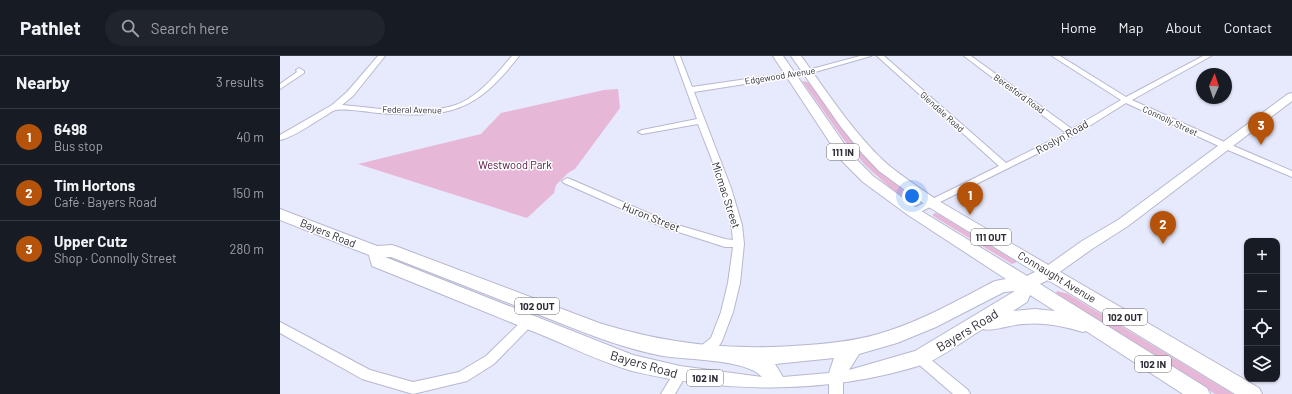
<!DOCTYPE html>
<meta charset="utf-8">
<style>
:root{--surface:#171b24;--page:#20242c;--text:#f1f3f6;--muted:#9ea1a6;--line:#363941;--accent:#b45309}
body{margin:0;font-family:Barlow,sans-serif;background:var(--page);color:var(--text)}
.controls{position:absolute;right:12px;bottom:12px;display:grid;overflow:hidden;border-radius:8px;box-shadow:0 1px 3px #0004}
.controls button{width:36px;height:36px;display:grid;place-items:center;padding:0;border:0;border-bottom:1px solid var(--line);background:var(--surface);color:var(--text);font:20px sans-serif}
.compass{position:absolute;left:916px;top:12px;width:36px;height:36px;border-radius:50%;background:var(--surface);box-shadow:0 1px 3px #0004;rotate:3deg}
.you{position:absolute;left:632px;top:140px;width:14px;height:14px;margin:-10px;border:3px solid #fff;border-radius:50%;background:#1a73e8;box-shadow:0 0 0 6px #1a73e833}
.badge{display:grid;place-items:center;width:26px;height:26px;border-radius:50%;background:var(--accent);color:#fff;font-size:13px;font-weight:700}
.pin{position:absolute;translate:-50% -33px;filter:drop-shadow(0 1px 2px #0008)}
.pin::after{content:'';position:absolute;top:21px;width:14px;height:12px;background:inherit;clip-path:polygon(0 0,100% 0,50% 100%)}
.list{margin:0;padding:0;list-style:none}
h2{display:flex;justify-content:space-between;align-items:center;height:52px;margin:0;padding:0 16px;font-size:17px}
h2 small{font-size:13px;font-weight:400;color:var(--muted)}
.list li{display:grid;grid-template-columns:26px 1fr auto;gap:12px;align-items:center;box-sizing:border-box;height:56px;padding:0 16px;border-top:1px solid var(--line)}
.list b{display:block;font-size:15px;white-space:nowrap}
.list p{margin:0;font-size:13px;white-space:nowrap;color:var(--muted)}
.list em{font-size:13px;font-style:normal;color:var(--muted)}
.icon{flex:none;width:22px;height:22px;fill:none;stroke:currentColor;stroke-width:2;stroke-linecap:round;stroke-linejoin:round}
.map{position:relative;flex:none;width:1012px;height:338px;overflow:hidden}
header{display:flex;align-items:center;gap:24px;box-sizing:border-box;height:56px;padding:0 20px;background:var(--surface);border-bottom:1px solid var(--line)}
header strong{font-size:19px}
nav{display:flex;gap:22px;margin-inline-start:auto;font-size:14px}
.search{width:280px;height:36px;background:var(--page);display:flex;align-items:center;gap:10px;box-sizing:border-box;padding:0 14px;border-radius:22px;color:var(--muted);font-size:15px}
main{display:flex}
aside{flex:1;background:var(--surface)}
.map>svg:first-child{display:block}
.green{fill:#e7b7d7}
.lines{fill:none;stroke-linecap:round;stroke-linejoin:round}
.street-casing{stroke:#b6b8d0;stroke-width:2}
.secondary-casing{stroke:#b6b8d0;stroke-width:2}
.primary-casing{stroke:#b6b8d0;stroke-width:2}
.street{fill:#fff;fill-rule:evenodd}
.secondary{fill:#fff;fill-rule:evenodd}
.primary{fill:#fff;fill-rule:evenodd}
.labels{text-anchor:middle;stroke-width:3;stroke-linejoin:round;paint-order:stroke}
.far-street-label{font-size:9px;fill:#2d2d37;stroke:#fff}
.shield{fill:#fff;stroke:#6c6c73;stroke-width:1}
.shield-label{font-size:10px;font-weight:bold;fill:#2d2d37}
.street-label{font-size:11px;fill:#2d2d37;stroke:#fff}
.park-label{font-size:11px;fill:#4f1140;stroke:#fff}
.near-street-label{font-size:13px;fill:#2d2d37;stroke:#fff}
</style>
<header>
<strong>Pathlet</strong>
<div class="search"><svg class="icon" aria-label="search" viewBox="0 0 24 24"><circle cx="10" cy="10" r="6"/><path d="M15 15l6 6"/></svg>Search here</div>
<nav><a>Home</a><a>Map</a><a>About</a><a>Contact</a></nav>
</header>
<main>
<aside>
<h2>Nearby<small>3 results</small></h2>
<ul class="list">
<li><span class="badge">1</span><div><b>6498</b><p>Bus stop</p></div><em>40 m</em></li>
<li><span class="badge">2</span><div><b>Tim Hortons</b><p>Café · Bayers Road</p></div><em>150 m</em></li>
<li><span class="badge">3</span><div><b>Upper Cutz</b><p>Shop · Connolly Street</p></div><em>280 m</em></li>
</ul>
</aside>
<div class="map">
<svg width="1012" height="338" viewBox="0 0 1012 338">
<rect width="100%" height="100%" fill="#e7e9fd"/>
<!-- green -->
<g class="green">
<polygon points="522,25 528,26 565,74 596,111 635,142 637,145 635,147 630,147 625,145 585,109 564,84"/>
<polygon points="338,33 340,52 295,113 288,117 276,129 274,137 247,162 78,108 201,78 221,57 324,34"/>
<polygon points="656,157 660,159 737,206 732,208 653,160 653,158"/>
<polygon points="777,235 788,238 953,338 935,338 783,243 776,237"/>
</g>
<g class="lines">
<!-- street casing -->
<g class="street-casing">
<g id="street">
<path d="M98,0H105L73,40L62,49C98,52 156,63 188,43C206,32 219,15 232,0H239C195,57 169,62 99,57C89,56 64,52 56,54C53,54 49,58 45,60C33,67 14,81 0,84V79L52,49L67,36Z"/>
<path d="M394,0H400L412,31L528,14L580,0H591L528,18L414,36L451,132L462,169L464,188L460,227L453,256L442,285C438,293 425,304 417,301L415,297L417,293L431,282L441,256L448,227L453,191H445L383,171L284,127L282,125L287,122L290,123L391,167L445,183L453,184C450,144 432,105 418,68L362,78L358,76L362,74L417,63Z"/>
<polygon points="597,0 604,0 726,107 786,77 684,0 691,0 792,73 841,44 772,0 780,0 846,41 923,0 931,0 852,44 949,88 1012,115 1012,121 943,92 846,47 795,79 636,158 630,158 628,156 630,154 719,110"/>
<polygon points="19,12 24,15 24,17 0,33 0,28 17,16 16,14"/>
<polygon points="249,260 253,262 255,265 253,268 214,308 187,325 133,338 82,323 0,277 0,266 90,314 133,326 179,316 206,300 245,262"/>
<polygon points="640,297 644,298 688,334 690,338 673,338 636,306 634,302 636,298"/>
<polygon points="400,313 405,315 406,319 395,338 381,338 395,315"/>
<polygon points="556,319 561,321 563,325 563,338 549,338 549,325 551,321"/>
</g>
</g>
<!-- secondary casing -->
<g class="secondary-casing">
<polygon id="secondary" points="1012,37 1012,45 848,170 812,193 774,220 769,222 764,220 761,216 764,212 802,185 838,164 1008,38"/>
</g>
<!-- primary casing -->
<g class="primary-casing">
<path id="primary" d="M493,0H503L572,99L593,120L638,153L747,220L755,216L647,150L599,115L582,97L561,71L511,0H521C548,37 573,77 607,108C623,121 640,132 657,144L979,332L982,338H955L768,224L760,228L927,332L930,338H903L806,275L803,276C783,270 764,266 744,268C733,268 712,276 703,273C686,283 662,301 645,308C550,338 448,338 352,315C318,305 285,288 252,275C199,253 146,232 92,210L89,199L0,164V153L97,190L112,189L118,191L319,267C389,289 454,295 528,289C555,287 582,284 608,275C645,263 680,243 715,225L726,223L628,159L583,126L562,105ZM105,201H111C160,220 208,239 257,258C298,274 340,292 383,300C409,304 466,303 482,321L400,310L353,299ZM735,235L635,295L569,314L579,298L617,287L656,271L724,236ZM750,239L775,255L755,253L733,255L747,246ZM554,302L549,317L503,321L495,308Z"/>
</g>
<!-- street -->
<use href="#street" class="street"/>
<!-- secondary -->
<use href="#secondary" class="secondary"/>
<!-- primary -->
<use href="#primary" class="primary"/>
</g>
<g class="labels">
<!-- far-street labels -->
<g class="far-street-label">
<text transform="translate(500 20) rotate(-9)" y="3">Edgewood Avenue</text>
<text transform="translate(739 38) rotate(36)" y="3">Beresford Road</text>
<text transform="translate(132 54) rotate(1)" y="3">Federal Avenue</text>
<text transform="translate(662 56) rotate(42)" y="3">Glendale Road</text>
<text transform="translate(890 65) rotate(25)" y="3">Connolly Street</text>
</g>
<!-- shield labels -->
<g class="shield">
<rect x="547" y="88" width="32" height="16" rx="3"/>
<rect x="691" y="173" width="40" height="16" rx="3"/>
<rect x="235" y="242" width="44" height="16" rx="3"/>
<rect x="823" y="253" width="44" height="16" rx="3"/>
<rect x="855" y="300" width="36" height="16" rx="3"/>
<rect x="407" y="314" width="36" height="16" rx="3"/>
</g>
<g class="shield-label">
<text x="563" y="100">111 IN</text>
<text x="711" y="185">111 OUT</text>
<text x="257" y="254">102 OUT</text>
<text x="845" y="265">102 OUT</text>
<text x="873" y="312">102 IN</text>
<text x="425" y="326">102 IN</text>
</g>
<!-- street labels -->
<g class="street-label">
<text transform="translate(782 81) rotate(-29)" y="4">Roslyn Road</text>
<text transform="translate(446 139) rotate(72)" y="4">Micmac Street</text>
<text transform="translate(371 161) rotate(22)" y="4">Huron Street</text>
<text transform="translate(48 177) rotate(22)" y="4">Bayers Road</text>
<text transform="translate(777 221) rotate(31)" y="4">Connaught Avenue</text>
</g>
<!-- park labels -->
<g class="park-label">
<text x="235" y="113">Westwood Park</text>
</g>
<!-- near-street labels -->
<g class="near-street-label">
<text transform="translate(687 274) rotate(-31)" y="5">Bayers Road</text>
<text transform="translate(364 308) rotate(16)" y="5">Bayers Road</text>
</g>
</g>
</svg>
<div class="controls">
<button>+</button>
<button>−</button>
<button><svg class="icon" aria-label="locate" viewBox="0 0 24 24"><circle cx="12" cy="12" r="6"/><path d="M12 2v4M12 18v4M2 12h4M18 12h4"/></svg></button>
<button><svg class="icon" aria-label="layers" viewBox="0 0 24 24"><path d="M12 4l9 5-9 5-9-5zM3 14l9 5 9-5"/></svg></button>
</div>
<svg class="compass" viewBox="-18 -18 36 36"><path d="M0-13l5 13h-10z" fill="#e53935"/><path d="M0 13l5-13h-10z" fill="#9ea1a6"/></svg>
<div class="you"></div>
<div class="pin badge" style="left:690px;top:159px">1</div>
<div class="pin badge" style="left:883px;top:188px">2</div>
<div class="pin badge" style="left:981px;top:89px">3</div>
</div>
</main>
